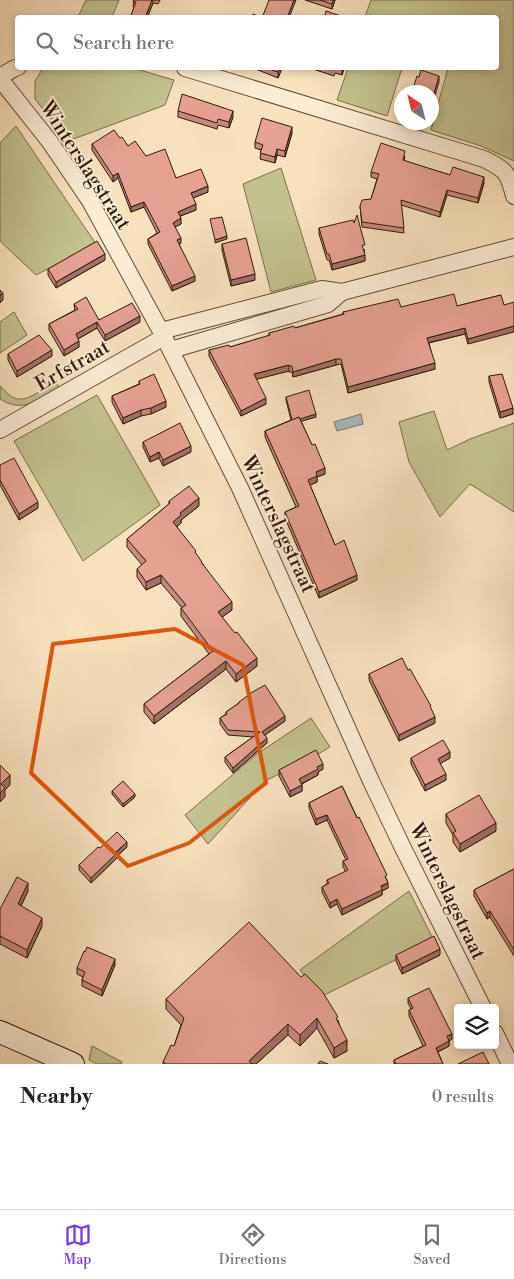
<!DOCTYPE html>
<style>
:root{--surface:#fff;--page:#f2f2f2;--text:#202124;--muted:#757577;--line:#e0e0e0;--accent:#7c3aed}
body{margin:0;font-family:"Libre Bodoni",serif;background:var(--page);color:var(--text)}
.controls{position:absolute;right:15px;bottom:15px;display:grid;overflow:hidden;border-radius:5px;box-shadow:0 2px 8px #0003}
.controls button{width:45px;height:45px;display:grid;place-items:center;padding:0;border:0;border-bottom:1px solid var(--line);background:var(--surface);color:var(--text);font:25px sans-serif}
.compass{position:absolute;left:394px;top:85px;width:45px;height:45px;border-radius:50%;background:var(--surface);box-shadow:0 2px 8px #0003;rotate:325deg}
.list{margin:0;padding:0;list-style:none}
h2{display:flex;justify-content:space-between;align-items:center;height:65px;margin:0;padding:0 20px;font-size:21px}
h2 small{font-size:16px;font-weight:400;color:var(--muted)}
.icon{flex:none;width:28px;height:28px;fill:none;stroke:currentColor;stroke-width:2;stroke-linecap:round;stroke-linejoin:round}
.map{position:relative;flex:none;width:514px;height:1064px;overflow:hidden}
.search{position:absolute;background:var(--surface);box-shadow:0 2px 8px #0003;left:15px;right:15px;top:15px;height:55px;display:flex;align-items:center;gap:12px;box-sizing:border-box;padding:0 18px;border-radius:5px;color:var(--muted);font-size:19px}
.sheet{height:145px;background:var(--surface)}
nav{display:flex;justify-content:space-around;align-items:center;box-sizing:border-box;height:70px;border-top:1px solid var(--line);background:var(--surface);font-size:14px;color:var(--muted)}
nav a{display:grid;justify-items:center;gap:2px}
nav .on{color:var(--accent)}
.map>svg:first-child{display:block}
.green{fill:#c3c28e;stroke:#7a6e4c}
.water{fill:#a3babd;stroke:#757a76}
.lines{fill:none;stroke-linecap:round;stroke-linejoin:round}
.street-casing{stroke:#624c38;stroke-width:18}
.secondary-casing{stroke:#301a0b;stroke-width:24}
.street{stroke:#faecd5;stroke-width:16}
.secondary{stroke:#faecd5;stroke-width:22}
.wall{fill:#c68a7e;stroke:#301a0b}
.shaded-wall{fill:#a17167;stroke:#301a0b}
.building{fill:#e6a193;stroke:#301a0b}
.marked{fill:none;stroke:#df560c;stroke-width:4;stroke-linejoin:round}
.labels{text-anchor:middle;stroke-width:4;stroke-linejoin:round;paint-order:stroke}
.street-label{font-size:20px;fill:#301a0b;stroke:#faecd5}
</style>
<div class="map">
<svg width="514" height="1064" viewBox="0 0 514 1064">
<rect width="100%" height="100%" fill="#f8e2be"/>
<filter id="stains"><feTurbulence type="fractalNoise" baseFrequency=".004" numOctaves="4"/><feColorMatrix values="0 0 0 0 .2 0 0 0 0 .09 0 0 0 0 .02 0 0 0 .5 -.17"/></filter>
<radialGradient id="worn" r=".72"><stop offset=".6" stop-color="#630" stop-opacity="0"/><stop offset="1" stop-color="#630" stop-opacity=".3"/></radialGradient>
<!-- green -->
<g class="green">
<polygon points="86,0 119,0 112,17 78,17"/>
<polygon points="371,0 514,0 514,161 481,146 431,130 448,68 496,68 496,18 422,18 418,16 418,18 365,17"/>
<polygon points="43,68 133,68 174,80 165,105 68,141 35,99 35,81"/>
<polygon points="348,68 402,68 387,116 337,100"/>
<polygon points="16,126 96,244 36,275 0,241 0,143"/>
<polygon points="281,168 316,280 271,292 243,184"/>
<polygon points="14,312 27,335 0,353 0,322"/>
<path d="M55,380L59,388C38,399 23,414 0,399V386C4,389 8,395 12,397C27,405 44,387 55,380Z"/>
<polygon points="97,395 160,505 83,561 14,441"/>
<polygon points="434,411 447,450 470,439 514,423 514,512 470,484 440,517 409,462 399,422"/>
<polygon points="311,718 330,747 315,756 265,781 208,844 185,815 257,754"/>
<polygon points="409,891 434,941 320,997 300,970"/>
<polygon points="92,1046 122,1062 121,1064 97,1064 89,1060"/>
</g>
<!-- water -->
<polygon class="water" points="361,414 363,424 337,431 334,422"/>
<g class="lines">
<!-- street casing -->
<g class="street-casing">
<g id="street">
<path d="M185,68L484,159C506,170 508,172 514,196"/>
<polyline points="0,77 13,69 18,67"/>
<polyline points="0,79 50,142 90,201 164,337 240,488 371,781 402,846 483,1008"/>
<polyline points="161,331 322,289 342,292 514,247"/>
<polyline points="171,350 328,304 342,292"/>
<polyline points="0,430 164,337"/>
<polyline points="495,1033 510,1064"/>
</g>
</g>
<!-- secondary casing -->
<g class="secondary-casing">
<polyline id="secondary" points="0,1032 73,1064"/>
</g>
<!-- street -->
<use href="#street" class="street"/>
<!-- secondary -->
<use href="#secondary" class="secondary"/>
</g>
<!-- wall -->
<g class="wall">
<polygon points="134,0 160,0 158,4 153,3 147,18 130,18 134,8 133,7"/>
<polygon points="305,0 335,0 332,9"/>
<polygon points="253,68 282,68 278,78"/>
<polygon points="310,68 344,68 342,75 335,73 334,76"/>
<polygon points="178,111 233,117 229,128 218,125 217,129 178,117"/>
<polygon points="292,133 285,157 277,155 275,163 260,159 261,150 255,148 255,142"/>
<polygon points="120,138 128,146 146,156 176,178 208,192 193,198 196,210 180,216 181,224 175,227 181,243 179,244 195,281 172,291 148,244 148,239 157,233 144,207 131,212 118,178 113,182 92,150 92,144"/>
<polygon points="405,156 404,161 450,175 484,183 478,203 447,195 440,217 401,205 404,233 362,227 360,206 371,199 377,179 371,177 371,172"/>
<polygon points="319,228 365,250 364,251 365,261 332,270 329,260 327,260 319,234"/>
<polygon points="222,244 255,280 231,286 222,250"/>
<polygon points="105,260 56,288 48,275 48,269"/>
<polygon points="501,295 468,344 465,334 429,343 435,369 348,393 341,364 336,365 293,377 292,372 289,372 289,371 256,379 266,404 241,416 209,356 209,350 230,347 269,336 269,333 295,328 343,314 343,312 401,307 457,306"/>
<polygon points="74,304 99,320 140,322 105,341 97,328 78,339 79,347 64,356 49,330 49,324 75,310"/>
<polygon points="8,354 52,356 17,377 8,360"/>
<polygon points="489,376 513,414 500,418 489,382"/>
<polygon points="139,381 166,407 151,414 141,416 123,424 112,402 112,396 139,384"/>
<polygon points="286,397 316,417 301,421 325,474 317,477 317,482 310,485 335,545 357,580 319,598 285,518 285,512 296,507 265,437 265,431 291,420 286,400"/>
<polygon points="143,442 191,452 163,466 159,458 150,462 143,447"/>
<polygon points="0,465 38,508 19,520 0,485"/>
<polygon points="169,501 199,506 181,520 181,523 177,527 202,563 232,610 222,617 257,666 236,682 226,669 154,724 144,712 144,704 209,654 181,616 181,608 182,608 161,583 146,590 137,577 137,569 142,565 127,547 127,539 169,504"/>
<polygon points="408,670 435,723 399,741 369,680 369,674"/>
<polygon points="249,694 285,721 265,735 267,743 233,773 225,762 225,757 253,737 228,735 220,724 220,718 226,714 226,712 239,703 249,695"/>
<polygon points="411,758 450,758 440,763 446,780 425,791 411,764"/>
<polygon points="323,769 318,772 318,775 302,784 302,791 290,797 279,776 279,770"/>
<polygon points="342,786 387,880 388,888 382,891 382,895 342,915 337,904 330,908 322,892 322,887 327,884 327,880 346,872 343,867 343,861 346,860 327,820 316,825 309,808 309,803"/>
<polygon points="112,791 135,797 123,807 112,794"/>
<polygon points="446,814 496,831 460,852 453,842 453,835 446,823"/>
<polygon points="127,847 117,856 117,858 91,883 79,870 79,865 100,848"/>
<polygon points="514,869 514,956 490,917 487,919 474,896 474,890"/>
<polygon points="28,891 21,906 42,926 27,958 0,944 0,909"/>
<polygon points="396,955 440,955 402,974 396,961"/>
<polygon points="115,965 102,996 82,986 82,980 83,977 77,974 77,968"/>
<polygon points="408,998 452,1039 449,1041 449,1046 438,1052 443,1064 394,1064 394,1060 423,1046 409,1016 409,1010 411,1009 408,1003"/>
<polygon points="166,999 338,1020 347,1051 334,1058 317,1028 300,1046 288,1035 256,1064 163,1064 163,1062 174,1046 181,1025 166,1009"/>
</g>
<!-- shaded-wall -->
<g class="shaded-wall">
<polygon points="152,0 153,0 153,3 147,18 145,18"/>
<polygon points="294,0 296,0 289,18 287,18"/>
<polygon points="333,0 335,0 332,9 332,4"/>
<polygon points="280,68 282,68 278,78 278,72"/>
<polygon points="342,68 344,68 342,75"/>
<polygon points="439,76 439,82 432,106 432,100"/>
<polygon points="233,111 233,117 229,128 229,122"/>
<polygon points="292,127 292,133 285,157 285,151"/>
<polygon points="277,149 277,155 275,163 275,157"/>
<polygon points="118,173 118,178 113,182 113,176"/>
<polygon points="484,177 484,183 478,203 478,198"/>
<polygon points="208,186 208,192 191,199 191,193"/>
<polygon points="447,190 447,195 440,217 440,212"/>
<polygon points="144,202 144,207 131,212 131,207"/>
<polygon points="196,204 196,210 178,217 178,212"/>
<polygon points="181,218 181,224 173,228 173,223"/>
<polygon points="227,236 227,239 215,243 215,240"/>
<polygon points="181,238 181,243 177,245 177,240"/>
<polygon points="105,254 105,260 56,288 56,282"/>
<polygon points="365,255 365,261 332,270 332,264"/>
<polygon points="255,274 255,280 231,286 231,280"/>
<polygon points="195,276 195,281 172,291 172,286"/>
<polygon points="3,293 3,300 0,303 0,295"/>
<polygon points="140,316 140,322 105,341 105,335"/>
<polygon points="97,322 97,328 76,340 76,334"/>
<polygon points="514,326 514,332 468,344 468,339"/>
<polygon points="465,328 465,334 427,343 427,338"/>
<polygon points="79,341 79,347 64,356 64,350"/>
<polygon points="52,350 52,356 17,377 17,371"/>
<polygon points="336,359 336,365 293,377 293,372"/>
<polygon points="435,363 435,369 348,393 348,387"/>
<polygon points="289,365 289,371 254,380 254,374"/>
<polygon points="266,398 266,404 241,416 241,411"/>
<polygon points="166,401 166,407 151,414 151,408"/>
<polygon points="513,408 513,414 500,418 500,412"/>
<polygon points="141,410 141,416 123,424 123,418"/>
<polygon points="316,414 316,417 292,424 292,421"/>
<polygon points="191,446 191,452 163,466 163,460"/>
<polygon points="159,452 159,458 150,462 150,457"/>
<polygon points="325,468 325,474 317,477 317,482 308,486 308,480 316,472"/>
<polygon points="199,498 199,506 181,520 181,523 173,530 173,522 180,513"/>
<polygon points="38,502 38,508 19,520 19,514"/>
<polygon points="161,575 161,583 146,590 146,582"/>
<polygon points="357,575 357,580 319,598 319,592"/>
<polygon points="232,602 232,610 218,620 218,612"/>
<polygon points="257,658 257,666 236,682 236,674"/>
<polygon points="226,661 226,669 154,724 154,716"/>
<polygon points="285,716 285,721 262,737 262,732"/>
<polygon points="435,717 435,723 399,741 399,735"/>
<polygon points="267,738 267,743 233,773 233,768"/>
<polygon points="450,752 450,758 438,765 438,759"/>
<polygon points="323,764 323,769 318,772 318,775 299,785 299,779 317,767"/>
<polygon points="446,774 446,780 425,791 425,785"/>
<polygon points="10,775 10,785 5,790 5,797 0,802 0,793 1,784"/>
<polygon points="302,785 302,791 290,797 290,791"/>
<polygon points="135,794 135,797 123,807 123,804"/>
<polygon points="327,815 327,820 316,825 316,819"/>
<polygon points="496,823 496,831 460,852 460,844"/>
<polygon points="127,842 127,847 117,856 117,858 91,883 91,878"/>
<polygon points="28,883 28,891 18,912 18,904"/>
<polygon points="388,883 388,888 382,891 382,895 342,915 342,909"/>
<polygon points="337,899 337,904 330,908 330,903"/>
<polygon points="490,911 490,917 487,919 487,913"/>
<polygon points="42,918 42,926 27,958 27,950"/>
<polygon points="440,949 440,955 402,974 402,968"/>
<polygon points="115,959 115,965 102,996 102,990"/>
<polygon points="317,1018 317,1028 300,1046 300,1035"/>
<polygon points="288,1024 288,1035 256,1064 249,1064 249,1061"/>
<polygon points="452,1034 452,1039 449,1041 449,1046 436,1053 436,1048 447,1036"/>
<polygon points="347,1040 347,1051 334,1058 334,1048"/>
</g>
<!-- building -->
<g class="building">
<polygon points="134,0 152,0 145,18 130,18 136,2 133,2"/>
<polygon points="269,0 294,0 287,18 262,18"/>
<polygon points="320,0 333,0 332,4"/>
<polygon points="326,11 347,18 324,18"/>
<polygon points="253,14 262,18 252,18"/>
<polygon points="266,68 280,68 278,72"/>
<polygon points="421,70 439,76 432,100 432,92 412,92 417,76 419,77"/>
<polygon points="182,94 233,111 229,122 218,119 217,123 178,111"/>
<polygon points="262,118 292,127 285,151 277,149 275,157 260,153 263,145 255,142"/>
<polygon points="114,130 120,138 122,137 128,146 135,141 146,156 165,149 176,178 201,169 208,186 191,193 196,204 178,212 181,218 173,223 181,238 177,240 195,276 172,286 148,239 160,232 144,202 131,207 118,173 113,176 92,144"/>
<polygon points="381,143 405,151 403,160 450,175 453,167 484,177 478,198 447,190 440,212 401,200 404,228 362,222 360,206 362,200 371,199 379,174 371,172"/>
<polygon points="357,215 365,245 362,245 365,255 332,264 329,254 327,254 319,228 353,220 354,223"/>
<polygon points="222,217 227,236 215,240 210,219"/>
<polygon points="246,238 255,274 231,280 222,244"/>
<polygon points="97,241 105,254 56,282 48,269"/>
<polygon points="0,290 3,293 0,295"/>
<polygon points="454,294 457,306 501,295 504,305 514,302 514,326 468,339 465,328 427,338 435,363 348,387 341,359 336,359 293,372 292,366 289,366 289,365 254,374 266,398 241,411 209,350 229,345 230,347 270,335 269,333 294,326 295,328 344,314 343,312 398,299 401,307"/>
<polygon points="86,297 99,320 132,303 140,316 105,335 97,322 76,334 79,341 64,350 49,324 78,309 74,304"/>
<polygon points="39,335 52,350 17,371 8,354"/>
<polygon points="154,374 166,401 151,408 141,410 123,418 112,396 140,384 139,381"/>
<polygon points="502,374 513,408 500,412 489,376"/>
<polygon points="309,390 316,414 300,419 299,417 292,420 286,397"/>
<polygon points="299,417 312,445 315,444 325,468 316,472 317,476 308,480 335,545 344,540 357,575 319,592 285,512 299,506 265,431"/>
<polygon points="180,423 191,446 163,460 159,452 150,457 143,442"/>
<polygon points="14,458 38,502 19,514 0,480 0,465"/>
<polygon points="189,486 199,498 180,513 181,515 173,522 196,551 195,552 202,562 201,562 232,602 218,612 235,633 237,632 257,658 236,674 226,661 154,716 144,704 213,651 181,608 186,605 161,575 146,582 137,569 146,561 127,539 170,503 169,501"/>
<polygon points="402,658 408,670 410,669 431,706 430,706 435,717 399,735 369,674"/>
<polygon points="265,685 285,716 262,732 267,738 233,768 225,757 260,732 228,730 220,718 227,714 226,712 239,703 239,702 250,694 249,694"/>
<polygon points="443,740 450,752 438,759 446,774 425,785 411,758"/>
<polygon points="316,750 323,764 317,767 318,769 299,779 302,785 290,791 279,770"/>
<polygon points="0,765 10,775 1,784 5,788 0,793"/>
<polygon points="123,781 135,794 123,804 112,791"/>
<polygon points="342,786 357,818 359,817 387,875 385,876 388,883 381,886 382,890 342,909 337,899 330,903 322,887 329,883 327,880 348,870 343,861 348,859 327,815 316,819 309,803"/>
<polygon points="479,795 496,823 460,844 453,833 456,831 446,814"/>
<polygon points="117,832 127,842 116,852 117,853 91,878 79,865 98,847 100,848"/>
<polygon points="514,869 514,950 490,911 487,913 474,890"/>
<polygon points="17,877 28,883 18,904 42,918 27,950 0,936 0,909"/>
<polygon points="249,922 301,977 305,974 322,991 338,1017 336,1018 347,1040 334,1048 317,1018 300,1035 288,1024 249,1061 252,1064 166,1064 163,1062 171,1045 174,1046 184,1018 166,999"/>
<polygon points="434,936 440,949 402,968 396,955"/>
<polygon points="87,947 115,959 102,990 82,980 85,972 77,968 84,951 85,952"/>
<polygon points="429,988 452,1034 447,1036 449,1041 436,1048 443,1064 396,1064 394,1060 426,1045 409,1010 413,1008 408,998"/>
<polygon points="483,1052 489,1064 458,1064"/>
<polygon points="320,1061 328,1064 318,1064"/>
</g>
<!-- marked area -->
<path class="marked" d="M175,629L243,665L266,783L189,843L128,866L31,773L53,644Z"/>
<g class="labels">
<!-- street labels -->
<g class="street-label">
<text transform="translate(86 165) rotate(57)" y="7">Winterslagstraat</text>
<text transform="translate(72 365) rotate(-30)" y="7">Erfstraat</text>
<text transform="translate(279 524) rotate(65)" y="7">Winterslagstraat</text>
<text transform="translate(448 891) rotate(64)" y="7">Winterslagstraat</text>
</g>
</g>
<rect width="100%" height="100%" filter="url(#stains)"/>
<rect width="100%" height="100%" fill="url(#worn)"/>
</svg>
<div class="controls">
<button><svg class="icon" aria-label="layers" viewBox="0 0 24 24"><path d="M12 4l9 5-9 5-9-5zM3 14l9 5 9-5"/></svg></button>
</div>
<svg class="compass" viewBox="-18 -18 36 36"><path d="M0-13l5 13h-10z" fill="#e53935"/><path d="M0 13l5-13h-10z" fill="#757577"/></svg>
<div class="search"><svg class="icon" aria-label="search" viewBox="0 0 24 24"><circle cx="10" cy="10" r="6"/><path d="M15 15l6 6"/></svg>Search here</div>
</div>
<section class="sheet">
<h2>Nearby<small>0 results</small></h2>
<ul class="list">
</ul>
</section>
<nav>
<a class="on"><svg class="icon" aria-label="map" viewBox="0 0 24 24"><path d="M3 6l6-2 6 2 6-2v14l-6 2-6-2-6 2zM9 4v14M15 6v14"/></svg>Map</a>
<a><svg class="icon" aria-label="directions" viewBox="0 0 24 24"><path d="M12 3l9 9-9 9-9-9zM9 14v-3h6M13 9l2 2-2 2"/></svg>Directions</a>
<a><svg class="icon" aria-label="saved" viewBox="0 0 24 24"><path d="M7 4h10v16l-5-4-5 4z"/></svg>Saved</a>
</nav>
